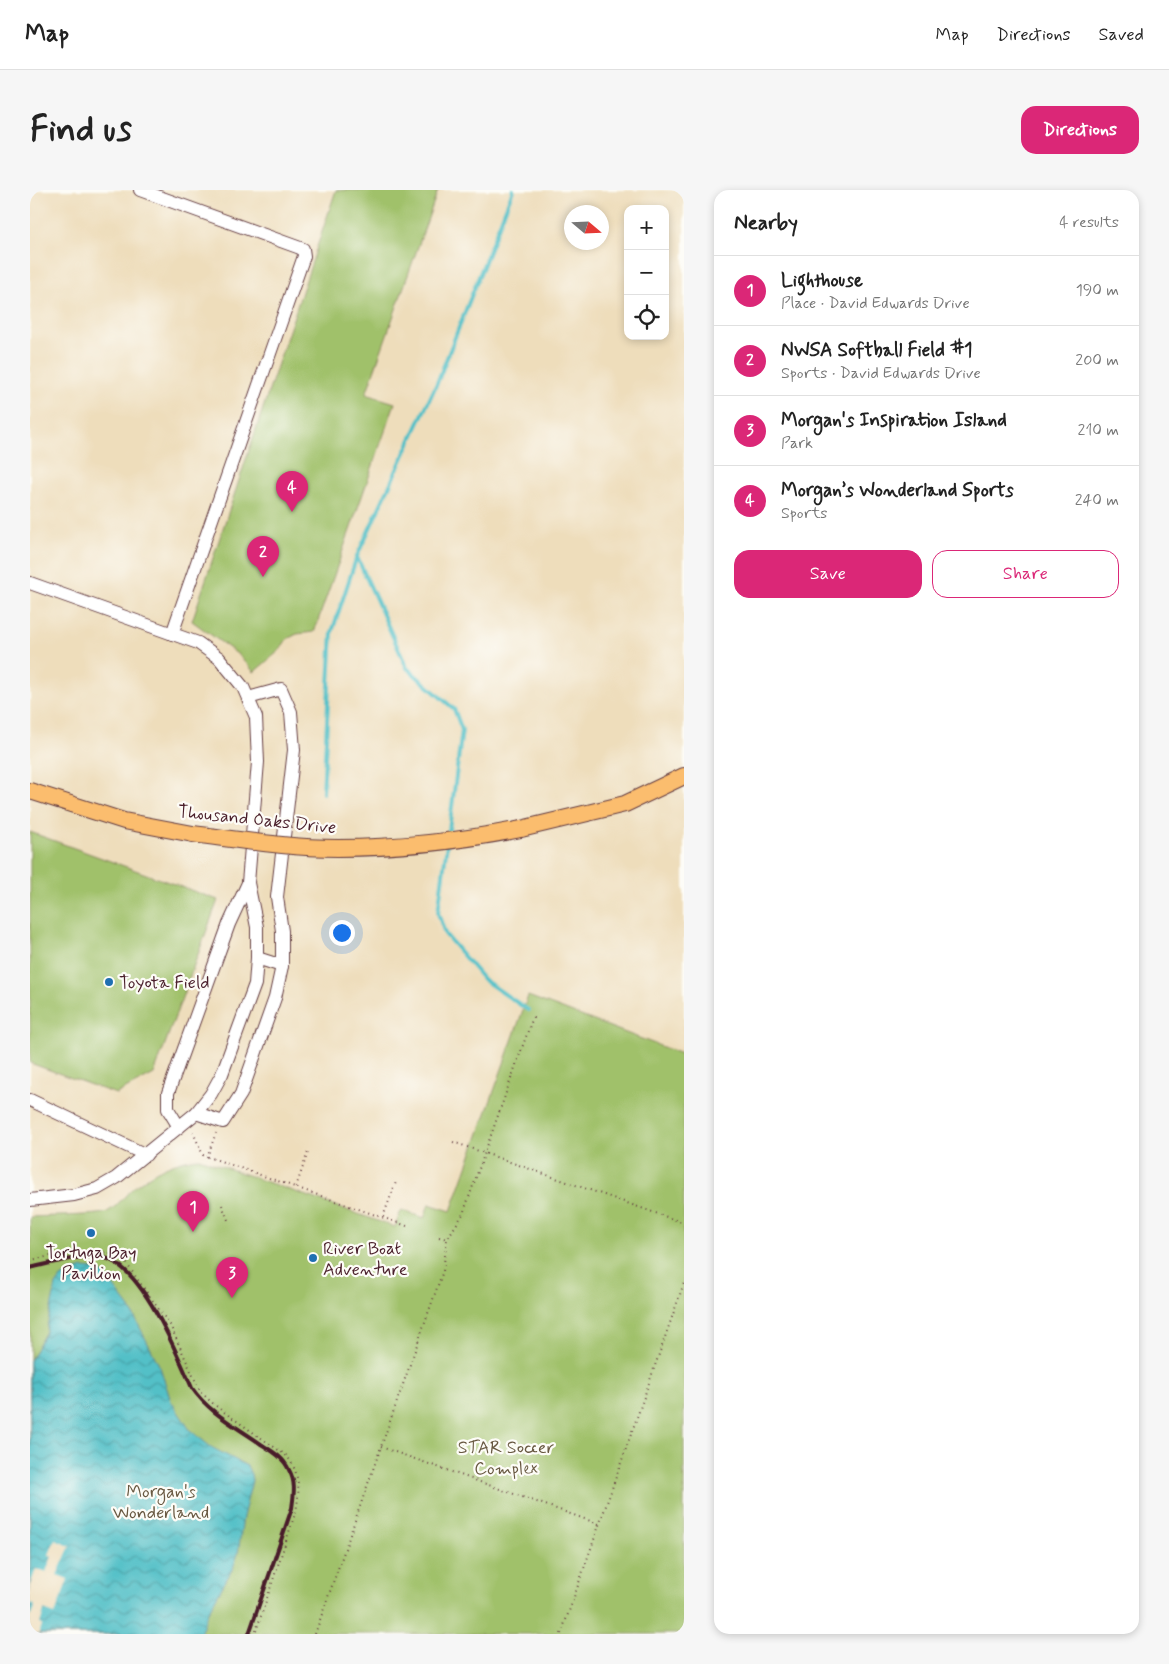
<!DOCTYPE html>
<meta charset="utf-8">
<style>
:root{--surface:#fff;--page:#f6f6f6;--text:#222;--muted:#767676;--line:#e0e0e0;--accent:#db2777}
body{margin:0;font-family:Mynerve,sans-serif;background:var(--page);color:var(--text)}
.controls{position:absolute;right:15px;top:15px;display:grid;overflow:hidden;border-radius:10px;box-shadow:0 2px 8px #0003}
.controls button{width:45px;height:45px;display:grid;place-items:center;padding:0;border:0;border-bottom:1px solid var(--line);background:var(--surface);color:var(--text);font:25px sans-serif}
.compass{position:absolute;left:534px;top:15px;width:45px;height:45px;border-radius:50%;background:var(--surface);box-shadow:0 2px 8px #0003;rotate:109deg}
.you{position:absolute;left:311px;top:742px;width:18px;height:18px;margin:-12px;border:4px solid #fff;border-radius:50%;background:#1a73e8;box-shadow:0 0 0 8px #1a73e833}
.badge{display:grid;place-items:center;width:32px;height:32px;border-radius:50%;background:var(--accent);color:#fff;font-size:16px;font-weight:700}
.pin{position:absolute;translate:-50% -41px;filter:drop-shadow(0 1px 2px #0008)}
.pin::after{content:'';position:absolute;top:26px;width:18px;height:15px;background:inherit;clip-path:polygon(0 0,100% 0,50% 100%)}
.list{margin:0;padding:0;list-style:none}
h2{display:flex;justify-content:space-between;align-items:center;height:65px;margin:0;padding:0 20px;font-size:21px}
h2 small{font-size:16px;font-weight:400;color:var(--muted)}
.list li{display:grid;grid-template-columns:32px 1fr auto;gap:15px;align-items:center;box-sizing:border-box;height:70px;padding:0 20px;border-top:1px solid var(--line)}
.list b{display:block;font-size:19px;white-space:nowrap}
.list p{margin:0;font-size:16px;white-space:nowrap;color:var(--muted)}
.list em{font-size:16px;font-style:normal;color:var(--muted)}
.actions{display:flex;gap:10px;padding:15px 20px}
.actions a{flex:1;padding:11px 0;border:1px solid var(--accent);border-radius:15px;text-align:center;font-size:18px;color:var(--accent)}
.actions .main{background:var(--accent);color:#fff}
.icon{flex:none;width:28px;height:28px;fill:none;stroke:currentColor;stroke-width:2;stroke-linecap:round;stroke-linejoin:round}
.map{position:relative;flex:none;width:654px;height:1444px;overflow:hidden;border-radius:15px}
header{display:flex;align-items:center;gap:30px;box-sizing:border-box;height:70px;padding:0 25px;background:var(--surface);border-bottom:1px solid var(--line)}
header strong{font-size:24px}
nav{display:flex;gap:28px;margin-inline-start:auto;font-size:18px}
.intro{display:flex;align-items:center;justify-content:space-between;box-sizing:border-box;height:120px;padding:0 30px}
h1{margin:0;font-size:35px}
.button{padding:12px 22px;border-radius:15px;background:var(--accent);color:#fff;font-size:18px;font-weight:700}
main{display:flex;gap:30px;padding:0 30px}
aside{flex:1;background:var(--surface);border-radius:15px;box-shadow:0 2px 8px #0003}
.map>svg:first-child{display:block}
.green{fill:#a0c16a;stroke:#75704a}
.water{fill:url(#water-waves);stroke:#4e7079}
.pier{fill:#edb}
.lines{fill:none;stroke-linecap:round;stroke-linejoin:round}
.stream{stroke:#52c0c7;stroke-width:4}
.minor-casing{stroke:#633c41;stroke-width:14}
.major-casing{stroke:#633c41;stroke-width:18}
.path{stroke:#633c41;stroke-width:2;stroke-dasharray:1 4;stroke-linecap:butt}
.minor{stroke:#fff;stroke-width:12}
.major{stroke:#fbbd6e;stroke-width:16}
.rail{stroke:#4a1f2b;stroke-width:4}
.major-bridge-casing{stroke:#633c41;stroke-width:18;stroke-linecap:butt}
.major-bridge{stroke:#fbbd6e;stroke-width:16}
.poi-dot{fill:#1f6fb2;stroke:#fdfcf7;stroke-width:2}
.labels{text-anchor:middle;stroke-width:4.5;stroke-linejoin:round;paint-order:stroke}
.street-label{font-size:18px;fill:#4a1f2b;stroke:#fdfcf7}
.poi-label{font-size:18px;fill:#4a1f2b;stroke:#fdfcf7;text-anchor:start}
.park-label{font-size:18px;fill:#685841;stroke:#fdfcf7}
</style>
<header>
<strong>Map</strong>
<nav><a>Map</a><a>Directions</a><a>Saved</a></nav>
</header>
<div class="intro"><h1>Find us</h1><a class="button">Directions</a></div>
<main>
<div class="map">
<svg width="654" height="1444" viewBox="0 0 654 1444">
<defs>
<pattern id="water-waves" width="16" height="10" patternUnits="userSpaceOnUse" patternTransform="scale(1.25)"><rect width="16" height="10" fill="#52c0c7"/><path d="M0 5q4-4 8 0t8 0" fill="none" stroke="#469ba2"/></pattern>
</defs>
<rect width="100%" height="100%" fill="#fdfcf7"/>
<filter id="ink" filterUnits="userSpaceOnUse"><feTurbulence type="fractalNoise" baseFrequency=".02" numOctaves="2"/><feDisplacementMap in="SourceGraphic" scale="10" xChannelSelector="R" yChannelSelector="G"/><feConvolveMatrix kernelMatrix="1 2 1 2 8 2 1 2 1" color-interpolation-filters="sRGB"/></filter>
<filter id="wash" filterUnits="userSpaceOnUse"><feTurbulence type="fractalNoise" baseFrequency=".0096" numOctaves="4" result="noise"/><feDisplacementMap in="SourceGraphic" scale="20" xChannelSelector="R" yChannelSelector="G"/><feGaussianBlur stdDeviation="1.12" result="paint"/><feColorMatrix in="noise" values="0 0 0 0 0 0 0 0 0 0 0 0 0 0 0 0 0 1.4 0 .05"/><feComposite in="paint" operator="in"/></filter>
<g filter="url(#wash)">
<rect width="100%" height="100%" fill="#edb"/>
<!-- green -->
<g class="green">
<polygon points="306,0 408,0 336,204 365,213 284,442 267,444 257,449 249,461 224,482 210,466 162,431"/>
<polygon points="0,642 188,710 124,884 86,904 0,873"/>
<path d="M498,806L654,865V1444H0V1027C13,1026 70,1026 77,1022C88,1016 94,1006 103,998C122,982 144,970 169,968L365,1037L371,1020L394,1028L399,1014L421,1021Z"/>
</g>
<!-- water -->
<polygon class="water" points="53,1078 65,1079 74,1084 100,1118 130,1177 141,1211 160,1240 181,1257 217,1276 221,1284 222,1291 213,1327 208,1364 203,1378 178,1422 170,1444 0,1444 0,1171 16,1141 26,1095 31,1088 41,1082"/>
<!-- pier -->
<polygon class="pier" points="25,1350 40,1356 27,1385 38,1389 25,1424 14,1420 10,1434 12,1435 9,1444 0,1444 0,1428 5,1415 0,1414 0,1396 6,1379 16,1382 22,1367 19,1365"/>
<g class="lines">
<!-- stream -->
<g class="stream">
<polyline points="327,367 377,478 424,519 432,540 418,647"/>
<polyline points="293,603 302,442 327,366 407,193 483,0"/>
<polyline points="417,654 408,723 415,744 454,790 498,820"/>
</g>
</g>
</g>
<g filter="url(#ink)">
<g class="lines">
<!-- minor casing -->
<g class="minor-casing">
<g id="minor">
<polyline points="110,0 273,59 274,66 142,444"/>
<polyline points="0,393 168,453 189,468 213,497 226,527 228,572 218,693 227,737 227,768 225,794 192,884 181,904 166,923 86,988 67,999 44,1005 0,1010"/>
<polyline points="227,768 252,776"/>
<polyline points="0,910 116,965"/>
<polyline points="166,923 193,932 211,904 245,808 252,776 252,741 247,707 264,560 261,522 251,499 218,508"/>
<polyline points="149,937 138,919 138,903 199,734 218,693"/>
</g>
</g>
<!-- major casing -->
<g class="major-casing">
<g id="major">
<polyline points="0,601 94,631 163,644"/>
<polyline points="491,639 595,614 654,586"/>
</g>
</g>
<!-- path -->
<g class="path">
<polyline points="163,942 173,965 380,1037"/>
<polyline points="423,952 654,1033"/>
<polyline points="177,967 186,943"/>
<polyline points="266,997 278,962"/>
<polyline points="192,1015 198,1030"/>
<polyline points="353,1027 366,992"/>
<polyline points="409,1047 417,1049"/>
<path d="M0,1070C32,1065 69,1051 96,1073L140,1135L170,1201L180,1211L191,1220L257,1266C270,1283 270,1301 266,1321L225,1444"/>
<polyline points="351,1257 569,1334"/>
<polyline points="285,1444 413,1081 417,1049 433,1024 503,827"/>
<polyline points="531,1444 654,1093"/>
</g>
<!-- minor -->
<use href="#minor" class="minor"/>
<!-- major -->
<use href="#major" class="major"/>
<!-- rail -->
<path class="rail" d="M0,1078C18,1074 54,1064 71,1067C111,1073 147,1164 162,1198C179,1223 207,1237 231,1254C242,1261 253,1267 259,1280C266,1292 264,1304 262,1318L219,1444"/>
<!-- major-bridge casing -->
<g class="major-bridge-casing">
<path id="major-bridge" d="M163,644C211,650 259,658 308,658C369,658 430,651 491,639"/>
</g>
<!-- major-bridge -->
<use href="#major-bridge" class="major-bridge"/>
</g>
</g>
<!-- markers -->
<g class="poi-dot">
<circle cx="79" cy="792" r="5"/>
<circle cx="61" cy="1043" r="5"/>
<circle cx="283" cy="1068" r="5"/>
</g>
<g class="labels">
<!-- street labels -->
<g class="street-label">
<text transform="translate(227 629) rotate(6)" y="6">Thousand Oaks Drive</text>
</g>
<!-- poi labels -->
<g class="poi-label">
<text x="89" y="798">Toyota Field</text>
<text x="293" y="1064">River Boat<tspan x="293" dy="21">Adventure</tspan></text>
<text x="61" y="1068" text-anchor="middle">Tortuga Bay<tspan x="61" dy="21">Pavilion</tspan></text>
</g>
<!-- park labels -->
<g class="park-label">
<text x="476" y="1263">STAR Soccer<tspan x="476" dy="21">Complex</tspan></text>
<text x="131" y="1307">Morgan's<tspan x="131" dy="21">Wonderland</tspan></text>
</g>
</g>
</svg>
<div class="controls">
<button>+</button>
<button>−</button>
<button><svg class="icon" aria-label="locate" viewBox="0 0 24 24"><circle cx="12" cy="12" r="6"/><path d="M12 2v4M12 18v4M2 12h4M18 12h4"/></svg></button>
</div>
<svg class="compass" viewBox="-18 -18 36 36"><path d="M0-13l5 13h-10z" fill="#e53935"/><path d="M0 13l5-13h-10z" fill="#767676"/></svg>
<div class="you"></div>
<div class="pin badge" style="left:163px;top:1042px">1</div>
<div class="pin badge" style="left:233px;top:387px">2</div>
<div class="pin badge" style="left:202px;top:1108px">3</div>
<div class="pin badge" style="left:262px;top:322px">4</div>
</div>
<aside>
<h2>Nearby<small>4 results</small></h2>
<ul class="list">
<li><span class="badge">1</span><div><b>Lighthouse</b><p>Place · David Edwards Drive</p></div><em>190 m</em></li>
<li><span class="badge">2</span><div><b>NWSA Softball Field #1</b><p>Sports · David Edwards Drive</p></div><em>200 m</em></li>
<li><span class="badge">3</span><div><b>Morgan's Inspiration Island</b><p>Park</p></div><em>210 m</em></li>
<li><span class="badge">4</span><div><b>Morgan’s Wonderland Sports</b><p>Sports</p></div><em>240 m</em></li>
</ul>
<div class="actions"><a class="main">Save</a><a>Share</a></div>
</aside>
</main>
